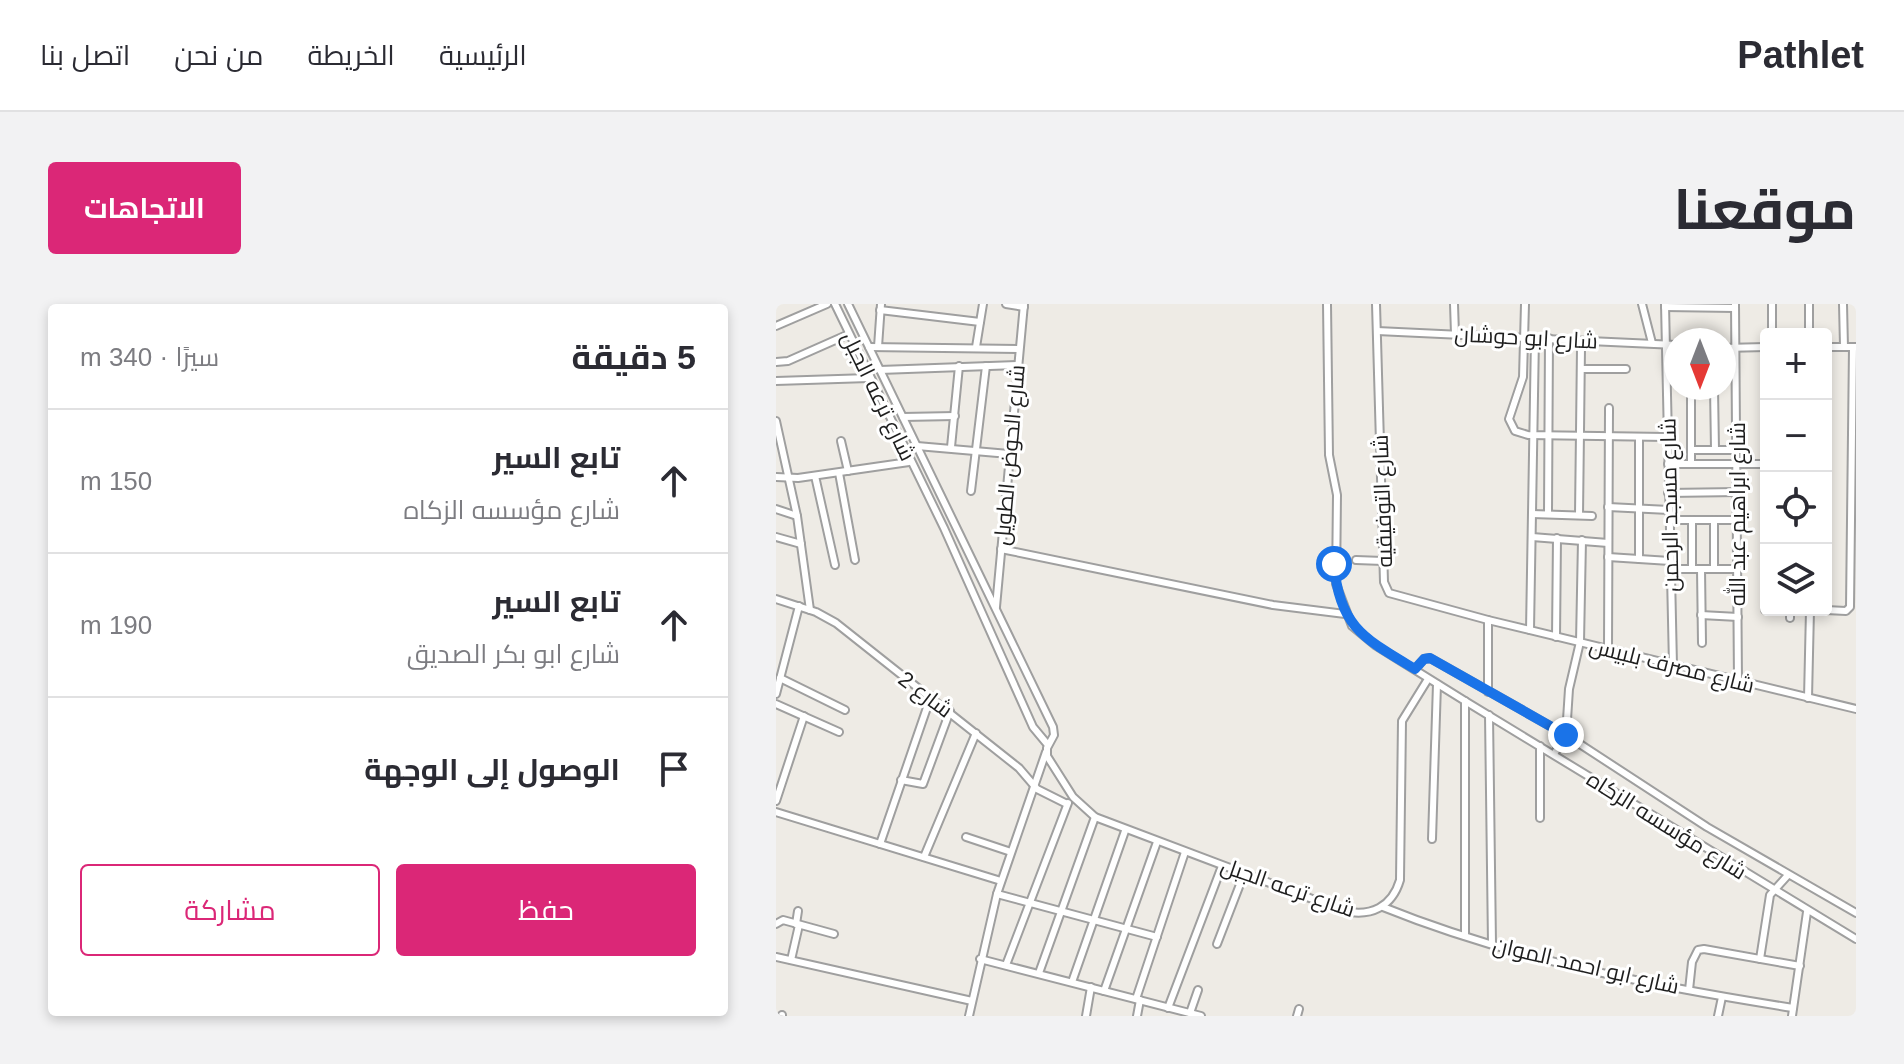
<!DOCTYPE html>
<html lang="ar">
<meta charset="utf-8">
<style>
:root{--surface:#fff;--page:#f2f2f3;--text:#2b2b33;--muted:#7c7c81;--line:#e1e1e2;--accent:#db2777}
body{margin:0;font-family:Arial,Cairo,sans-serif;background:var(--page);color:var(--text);direction:rtl}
.controls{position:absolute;right:24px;top:24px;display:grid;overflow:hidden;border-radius:8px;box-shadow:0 4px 12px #0003}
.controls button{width:72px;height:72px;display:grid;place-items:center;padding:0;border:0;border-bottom:2px solid var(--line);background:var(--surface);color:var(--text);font:40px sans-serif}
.compass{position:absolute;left:888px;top:24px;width:72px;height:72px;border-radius:50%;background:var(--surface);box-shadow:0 4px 12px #0003;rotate:180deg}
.stop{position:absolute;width:24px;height:24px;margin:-18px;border:6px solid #1a73e8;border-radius:50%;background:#fff}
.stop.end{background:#1a73e8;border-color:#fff;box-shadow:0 2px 8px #0008}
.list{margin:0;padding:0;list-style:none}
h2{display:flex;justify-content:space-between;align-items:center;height:104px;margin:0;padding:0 32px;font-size:34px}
h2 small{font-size:26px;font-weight:400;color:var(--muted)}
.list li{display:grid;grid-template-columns:52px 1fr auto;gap:24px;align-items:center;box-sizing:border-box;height:144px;padding:0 32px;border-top:2px solid var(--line)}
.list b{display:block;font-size:30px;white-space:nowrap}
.list p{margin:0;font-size:26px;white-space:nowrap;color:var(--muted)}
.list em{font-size:26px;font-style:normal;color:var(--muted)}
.actions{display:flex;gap:16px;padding:24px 32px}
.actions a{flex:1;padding:18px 0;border:2px solid var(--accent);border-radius:8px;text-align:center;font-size:28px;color:var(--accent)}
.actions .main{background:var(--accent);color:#fff}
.icon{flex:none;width:44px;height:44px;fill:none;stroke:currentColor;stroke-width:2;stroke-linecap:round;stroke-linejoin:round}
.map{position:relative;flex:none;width:1080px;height:712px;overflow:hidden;direction:ltr;border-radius:8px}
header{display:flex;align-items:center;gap:48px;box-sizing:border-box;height:112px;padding:0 40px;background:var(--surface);border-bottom:2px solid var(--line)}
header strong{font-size:38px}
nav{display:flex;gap:44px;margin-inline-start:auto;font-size:28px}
.intro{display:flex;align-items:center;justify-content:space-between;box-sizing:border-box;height:192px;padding:0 48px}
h1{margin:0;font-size:56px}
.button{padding:20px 36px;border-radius:8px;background:var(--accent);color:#fff;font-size:28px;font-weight:700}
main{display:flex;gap:48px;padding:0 48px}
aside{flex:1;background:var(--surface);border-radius:8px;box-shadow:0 4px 12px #0003}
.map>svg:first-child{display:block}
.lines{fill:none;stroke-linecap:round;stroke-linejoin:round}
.street-casing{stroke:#9f9f9f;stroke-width:10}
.street{stroke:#fff;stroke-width:6}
.route{stroke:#1a73e8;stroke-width:10}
.labels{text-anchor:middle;stroke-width:6;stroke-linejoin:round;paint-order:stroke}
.street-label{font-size:22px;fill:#1e1e1e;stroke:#fff}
</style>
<header>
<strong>Pathlet</strong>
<nav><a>الرئيسية</a><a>الخريطة</a><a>من نحن</a><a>اتصل بنا</a></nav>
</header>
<div class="intro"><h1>موقعنا</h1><a class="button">الاتجاهات</a></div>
<main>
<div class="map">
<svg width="1080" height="712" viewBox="0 0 1080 712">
<rect width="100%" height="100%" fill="#eeebe5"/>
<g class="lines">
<!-- street casing -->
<g class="street-casing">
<g id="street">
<polyline points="59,0 168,224 257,423 272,441"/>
<path d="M72,0L277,423L278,431L271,444V452L297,493L319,513L568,607C595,613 616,603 624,576L626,417L652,375"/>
<polyline points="230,0 248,3"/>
<polyline points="551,0 553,151 561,191 560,280 576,322 599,341 689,397 1080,635"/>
<polyline points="600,0 608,278 613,289 712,316 1080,405"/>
<polyline points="678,0 679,30"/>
<polyline points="749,0 747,73 733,115 739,127 752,131 891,133"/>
<polyline points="866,0 876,39"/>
<polyline points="889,0 897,361"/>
<polyline points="959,0 962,377"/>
<polyline points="996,0 996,30"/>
<polyline points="1033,0 1033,30"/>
<polyline points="1067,0 1068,43"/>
<polyline points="889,3 959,4"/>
<polyline points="104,6 204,18"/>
<polyline points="0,22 51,0"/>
<polyline points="601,27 900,41"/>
<polyline points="93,43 243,45"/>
<polyline points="102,43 105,0"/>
<polyline points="200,43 207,0"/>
<polyline points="1050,43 1080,43"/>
<polyline points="948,44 990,43"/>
<polyline points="0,58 12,57 73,30"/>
<polyline points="805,65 850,65"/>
<polyline points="104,66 241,61"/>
<polyline points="0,77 93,74"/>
<polyline points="915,84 915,160"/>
<polyline points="938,84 939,146"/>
<polyline points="127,113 179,112"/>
<polyline points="0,117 21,212 34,306"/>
<polyline points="65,137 72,167"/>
<polyline points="141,142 233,150"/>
<polyline points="175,143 183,62"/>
<polyline points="915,146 962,146"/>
<polyline points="892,160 990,160"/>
<polyline points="63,169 79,256"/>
<polyline points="39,172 59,261"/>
<polyline points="0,173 22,174 133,158"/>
<polyline points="195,187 210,62"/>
<polyline points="892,189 962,188"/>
<polyline points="832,203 893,206"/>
<polyline points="0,205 21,212"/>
<polyline points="756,210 816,212"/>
<polyline points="772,210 773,34"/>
<polyline points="803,211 805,44"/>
<polyline points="893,216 962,216"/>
<polyline points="916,216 916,265"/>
<polyline points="938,216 938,265"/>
<polyline points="0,233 25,240"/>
<polyline points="756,233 832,239"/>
<polyline points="225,245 497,301 569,310"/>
<polyline points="832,253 894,257"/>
<polyline points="863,255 863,133"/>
<polyline points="580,256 607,257"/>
<polyline points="894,265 962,265"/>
<polyline points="925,265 926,339"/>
<polyline points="0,295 40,308 60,319 243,464 261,485 291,500"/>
<polyline points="220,303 248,0"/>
<polyline points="989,306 990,158"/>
<polyline points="1050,306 1070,307 1074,303 1077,43"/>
<polyline points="925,311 962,313"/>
<polyline points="1014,314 1014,306"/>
<polyline points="712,316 712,388"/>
<polyline points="754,326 759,33"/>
<polyline points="780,333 781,234"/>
<polyline points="832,345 833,104"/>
<polyline points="639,365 648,355 654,354 790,431 931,523 1080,609"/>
<polyline points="4,374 69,406"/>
<polyline points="0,390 23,302"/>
<polyline points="1032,394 1034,306"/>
<polyline points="689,397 689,632"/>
<polyline points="0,400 63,428"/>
<polyline points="713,411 716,640"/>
<polyline points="764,442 764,514"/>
<polyline points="778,450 790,431 793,385 804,338 806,236"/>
<polyline points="125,476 147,480 174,407"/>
<polyline points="0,497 28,412"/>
<polyline points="0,508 225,577"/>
<polyline points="190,533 235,548"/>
<polyline points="656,535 661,380"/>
<polyline points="104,540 155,392"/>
<polyline points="148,553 200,429"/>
<polyline points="221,590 381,633"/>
<path d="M607,603C738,656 878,682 1017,704"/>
<polyline points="0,620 7,616 58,630"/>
<polyline points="20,620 22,607"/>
<polyline points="441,640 468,570"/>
<polyline points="0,653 196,697"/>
<polyline points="204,655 425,712"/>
<polyline points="984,655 994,591 1012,571"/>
<polyline points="15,656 23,621"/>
<polyline points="230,661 292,499"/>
<polyline points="263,669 319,513"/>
<polyline points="296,678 349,527"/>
<polyline points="913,686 916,658 922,646 928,645 1024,662"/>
<polyline points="328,687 381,538"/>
<polyline points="360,695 409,548"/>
<polyline points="392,704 446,562"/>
<polyline points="414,709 422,686"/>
<polyline points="6,712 6,711"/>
<polyline points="193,712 221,590 270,448"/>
<polyline points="310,712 315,683"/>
<polyline points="361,712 364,696"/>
<polyline points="521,712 523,705"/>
<polyline points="942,712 946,693"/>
<polyline points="1016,712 1031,608"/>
</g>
</g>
<!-- street -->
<use href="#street" class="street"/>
</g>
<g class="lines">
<!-- route -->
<path class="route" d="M558,260C563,323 589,335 639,365L648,355L654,354L790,431"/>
</g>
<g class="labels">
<!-- street labels -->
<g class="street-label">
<text transform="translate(750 33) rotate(3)" y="8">شارع ابو حوشان</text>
<text transform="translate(103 92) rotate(64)" y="8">شارع ترعه الجبل</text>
<text transform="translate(233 151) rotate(-85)" y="8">شارع الحوض الطويل</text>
<text transform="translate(606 197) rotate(-92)" y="8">شارع التوفيقيه</text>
<text transform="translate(893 201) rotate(-91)" y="8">شارع مسجد الرحمن</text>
<text transform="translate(961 210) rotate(-90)" y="8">شارع ابراهيم عبد الله</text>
<text transform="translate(896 361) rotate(14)" y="8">شارع مصرف بلبيس</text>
<text transform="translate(150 390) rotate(37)" y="8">شارع 2</text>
<text transform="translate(891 521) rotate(32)" y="8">شارع مؤسسه الزكاه</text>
<text transform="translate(512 583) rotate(19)" y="8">شارع ترعه الجبل</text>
<text transform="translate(810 661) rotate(13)" y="8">شارع ابو احمد الموان</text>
</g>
</g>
</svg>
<div class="controls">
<button>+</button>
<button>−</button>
<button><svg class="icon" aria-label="locate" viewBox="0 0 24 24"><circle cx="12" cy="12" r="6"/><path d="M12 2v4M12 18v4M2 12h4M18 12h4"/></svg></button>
<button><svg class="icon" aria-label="layers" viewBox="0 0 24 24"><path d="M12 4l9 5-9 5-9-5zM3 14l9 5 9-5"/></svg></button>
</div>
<svg class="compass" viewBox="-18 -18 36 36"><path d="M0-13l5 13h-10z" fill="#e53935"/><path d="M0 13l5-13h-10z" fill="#7c7c81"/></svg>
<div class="stop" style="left:558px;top:260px"></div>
<div class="stop end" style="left:790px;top:431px"></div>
</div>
<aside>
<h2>5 دقيقة<small>سيرًا · 340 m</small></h2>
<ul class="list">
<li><svg class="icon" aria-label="ahead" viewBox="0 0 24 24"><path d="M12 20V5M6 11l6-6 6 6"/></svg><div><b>تابع السير</b><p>شارع مؤسسه الزكاه</p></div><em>150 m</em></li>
<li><svg class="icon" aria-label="ahead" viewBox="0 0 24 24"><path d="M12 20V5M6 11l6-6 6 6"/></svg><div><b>تابع السير</b><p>شارع ابو بكر الصديق</p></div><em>190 m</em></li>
<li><svg class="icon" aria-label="arrive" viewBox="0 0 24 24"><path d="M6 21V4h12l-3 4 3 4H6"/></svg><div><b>الوصول إلى الوجهة</b></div></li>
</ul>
<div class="actions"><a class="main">حفظ</a><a>مشاركة</a></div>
</aside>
</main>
